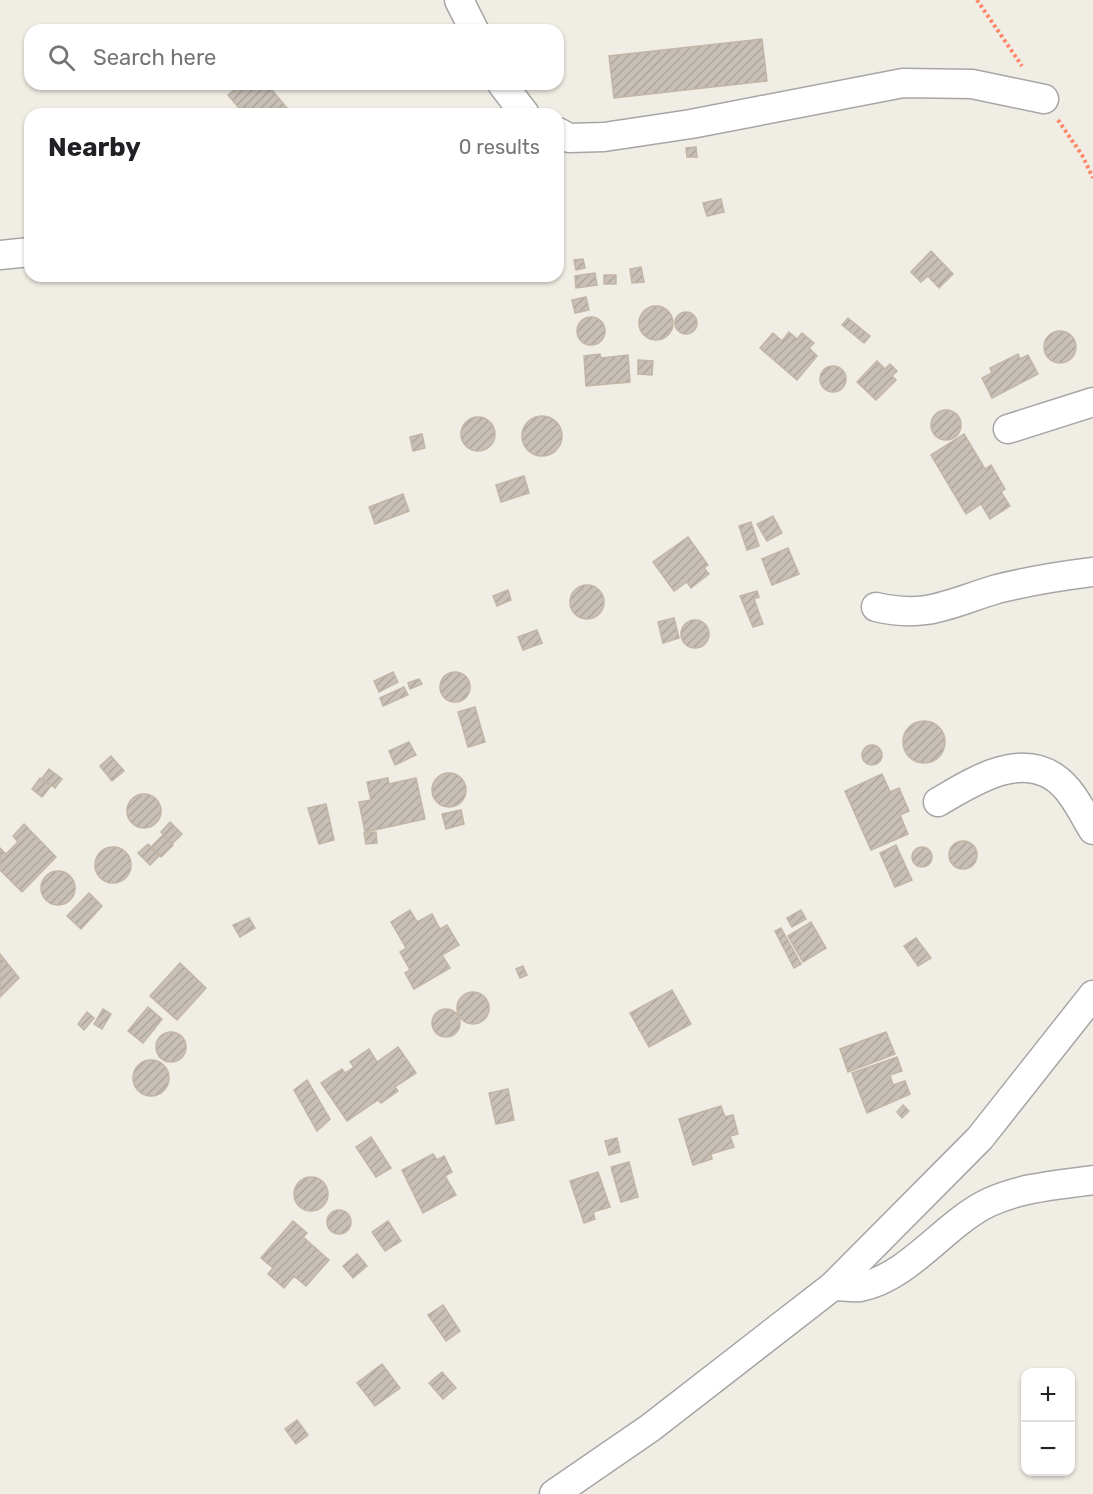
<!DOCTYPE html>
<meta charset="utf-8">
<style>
:root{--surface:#fff;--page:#f6f6f6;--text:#202124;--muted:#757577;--line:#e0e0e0}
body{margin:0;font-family:Rubik,sans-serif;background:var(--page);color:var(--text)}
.controls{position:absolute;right:18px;bottom:18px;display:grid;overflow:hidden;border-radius:12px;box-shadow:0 2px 4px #0004}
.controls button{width:54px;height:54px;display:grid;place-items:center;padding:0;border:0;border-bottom:2px solid var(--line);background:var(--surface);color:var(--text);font:30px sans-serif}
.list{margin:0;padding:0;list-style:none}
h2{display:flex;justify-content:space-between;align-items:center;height:78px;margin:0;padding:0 24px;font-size:26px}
h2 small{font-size:20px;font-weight:400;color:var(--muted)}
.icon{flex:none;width:33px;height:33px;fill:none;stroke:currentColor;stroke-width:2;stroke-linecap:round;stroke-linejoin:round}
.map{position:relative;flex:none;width:1093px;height:1494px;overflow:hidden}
.search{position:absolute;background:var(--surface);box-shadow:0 2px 4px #0004;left:24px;top:24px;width:540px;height:66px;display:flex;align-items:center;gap:15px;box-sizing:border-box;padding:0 21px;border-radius:18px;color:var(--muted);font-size:22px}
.panel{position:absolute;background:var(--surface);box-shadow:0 2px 4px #0004;left:24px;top:108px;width:540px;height:174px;border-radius:18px}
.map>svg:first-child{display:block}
.building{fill:url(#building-hatch);stroke:#c3b5a6;stroke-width:1.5}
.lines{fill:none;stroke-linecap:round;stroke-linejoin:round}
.minor-casing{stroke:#a6a6a6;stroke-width:31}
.path{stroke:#ff8567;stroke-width:4;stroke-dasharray:3 3;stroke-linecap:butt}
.minor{stroke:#fff;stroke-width:28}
</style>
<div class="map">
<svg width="1093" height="1494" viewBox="0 0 1093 1494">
<defs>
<pattern id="building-hatch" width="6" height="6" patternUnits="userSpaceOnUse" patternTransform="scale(1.5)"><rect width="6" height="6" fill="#c8c0b7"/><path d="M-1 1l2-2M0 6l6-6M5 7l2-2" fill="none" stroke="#aba59d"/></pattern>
</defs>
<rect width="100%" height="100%" fill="#f0ede4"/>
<!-- building -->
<g class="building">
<polygon points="762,39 767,81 614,98 609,56"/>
<polygon points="241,84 249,84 254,91 262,84 267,84 292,114 244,114 228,95"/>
<polygon points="696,147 697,157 687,157 686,148"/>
<polygon points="721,199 724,212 707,216 703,203"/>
<polygon points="931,251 953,274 939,288 928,276 921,282 911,272"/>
<polygon points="583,259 585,268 576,270 574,260"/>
<polygon points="641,267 644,282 632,283 630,269"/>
<polygon points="595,273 597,285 576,288 575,276"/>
<rect x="604" y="275" width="12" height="9"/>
<polygon points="586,297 589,310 575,313 572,300"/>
<circle cx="656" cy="323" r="17"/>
<circle cx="686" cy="323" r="11"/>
<circle cx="591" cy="331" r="14"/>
<polygon points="848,318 870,336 864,343 842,325"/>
<circle cx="1060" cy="347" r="16"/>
<polygon points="789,332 797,339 802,333 814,343 809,348 817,356 797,380 760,348 773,333 782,341"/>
<polygon points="600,354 601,358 628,355 630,382 586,386 584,356"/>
<polygon points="1018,354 1020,359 1028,355 1038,374 992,398 982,378 992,373 990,368"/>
<polygon points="638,360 653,361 652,375 638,374"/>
<polygon points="877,361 885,369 890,364 897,371 892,376 896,380 876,400 857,382"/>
<circle cx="833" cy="379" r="13"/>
<circle cx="946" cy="425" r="15"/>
<circle cx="542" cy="436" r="20"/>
<circle cx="478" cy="434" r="17"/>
<polygon points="422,434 425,448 413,451 410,437"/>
<polygon points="964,434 985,469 991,465 1005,489 1001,492 1010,506 990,519 981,504 966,514 931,455"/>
<polygon points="524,476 529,493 501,502 496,485"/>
<polygon points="403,494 409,511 375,524 369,507"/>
<polygon points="773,516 782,533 767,541 757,524"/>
<polygon points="751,522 759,546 747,550 739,526"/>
<polygon points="688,537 708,565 704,568 709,574 691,588 687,582 674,591 653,562"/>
<polygon points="788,548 799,574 772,585 762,559"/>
<circle cx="587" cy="602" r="17"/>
<polygon points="508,590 511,600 497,606 493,596"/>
<polygon points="757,591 759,597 754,599 763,624 753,627 740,596"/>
<polygon points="674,618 679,638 663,643 658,622"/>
<circle cx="695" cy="634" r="14"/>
<polygon points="537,630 542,643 523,650 518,637"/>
<polygon points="393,672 398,682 379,692 374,681"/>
<circle cx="455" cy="687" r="15"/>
<polygon points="419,679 422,684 410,689 408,683"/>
<polygon points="404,687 408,695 383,706 380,698"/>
<polygon points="475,707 485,742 468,747 458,712"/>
<circle cx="924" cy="742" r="21"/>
<polygon points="409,742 416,755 395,765 389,751"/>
<circle cx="872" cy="755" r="10"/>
<polygon points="111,756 124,771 112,781 100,766"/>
<polygon points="49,769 62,779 55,788 42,778"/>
<circle cx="449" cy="790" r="17"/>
<polygon points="882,774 890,792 899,788 909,811 900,815 908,834 871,850 845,791"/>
<polygon points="40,778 51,786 42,797 32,789"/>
<polygon points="388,778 389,784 416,778 425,819 365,832 359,802 371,800 367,782"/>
<circle cx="144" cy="811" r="17"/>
<polygon points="326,804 334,840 319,844 308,808"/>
<polygon points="461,810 464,824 446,829 442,814"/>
<polygon points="170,822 182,834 172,844 161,832"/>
<polygon points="24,824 56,857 22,892 0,870 0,848 6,854 18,842 13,836"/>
<polygon points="376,832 377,843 366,844 364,833"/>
<polygon points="163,835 173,845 161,857 151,847"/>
<circle cx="963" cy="855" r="14"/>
<polygon points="148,844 159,856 150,865 138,853"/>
<polygon points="896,845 912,880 895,887 880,853"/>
<circle cx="922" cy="857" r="10"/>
<circle cx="113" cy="865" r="18"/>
<circle cx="58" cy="888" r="17"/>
<polygon points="89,893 102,906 81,929 67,916"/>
<polygon points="410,910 417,922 432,914 440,929 447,925 459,945 442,955 450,968 414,989 405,973 410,970 400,952 406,948 391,922"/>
<polygon points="801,910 806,919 792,927 787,918"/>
<polygon points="249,918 255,928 240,937 233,925"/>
<polygon points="811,922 826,948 803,962 788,936"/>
<polygon points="781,928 801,964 794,968 775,931"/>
<polygon points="916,938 931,958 918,966 904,946"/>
<polygon points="0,954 19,978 0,997"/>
<polygon points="180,963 206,988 177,1020 150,996"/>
<polygon points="523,966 527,975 520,978 516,969"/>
<polygon points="672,990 691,1024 649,1047 630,1013"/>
<circle cx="473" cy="1008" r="16"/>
<polygon points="148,1007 162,1019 143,1043 128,1031"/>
<polygon points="103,1009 111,1014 102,1029 94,1024"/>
<circle cx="446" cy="1023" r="14"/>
<polygon points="87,1012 94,1018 84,1030 78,1024"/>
<polygon points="886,1032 895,1054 848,1072 840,1049"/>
<circle cx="171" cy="1047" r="15"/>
<polygon points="398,1047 416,1073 395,1087 398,1091 381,1103 378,1100 347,1121 321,1083 342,1069 345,1073 354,1067 350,1062 369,1049 377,1062"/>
<polygon points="897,1057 902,1071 890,1075 893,1085 905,1081 910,1094 867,1113 852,1073"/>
<circle cx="151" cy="1078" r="18"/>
<polygon points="307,1080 330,1119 317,1131 294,1090"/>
<polygon points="508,1089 514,1120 496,1124 489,1093"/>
<polygon points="903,1105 909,1111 902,1118 897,1112"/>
<polygon points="721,1106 725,1117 733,1115 738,1134 730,1136 734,1147 711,1154 712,1159 693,1165 679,1119"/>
<polygon points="371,1137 391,1168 376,1177 356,1147"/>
<polygon points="617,1138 620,1152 609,1155 605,1141"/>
<polygon points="433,1154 437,1160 444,1156 452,1172 445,1176 456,1195 423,1213 402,1170"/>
<polygon points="629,1162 638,1197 621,1202 611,1167"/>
<polygon points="598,1172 610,1207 593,1212 595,1219 584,1223 570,1181"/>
<circle cx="311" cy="1194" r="17"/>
<circle cx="339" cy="1222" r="12"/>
<polygon points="293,1221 307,1233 303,1237 329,1260 306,1286 294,1276 284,1288 268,1274 273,1268 261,1258"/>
<polygon points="388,1221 401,1241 385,1251 372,1232"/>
<polygon points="357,1254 367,1266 353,1278 343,1266"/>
<polygon points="443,1305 460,1331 446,1341 428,1315"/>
<polygon points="382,1364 400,1388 375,1406 357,1383"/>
<polygon points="442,1372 456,1388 443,1399 429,1383"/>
<polygon points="297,1420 308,1435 296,1444 285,1429"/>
</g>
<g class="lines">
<!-- minor casing -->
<g class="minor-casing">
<g id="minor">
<polyline points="459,0 474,30"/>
<polyline points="502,84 525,114"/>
<polyline points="558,132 569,138 604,137 691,124 903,83 972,84 1044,99"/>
<polyline points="0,255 30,252"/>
<polyline points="1008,429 1093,402"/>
<path d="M876,607C927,619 950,603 997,589C1029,581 1061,576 1093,572"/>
<path d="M938,802C971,783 1017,752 1054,777C1072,789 1082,812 1093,830"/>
<path d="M833,1286C842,1286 852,1288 860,1287C910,1277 946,1222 990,1202C1023,1187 1058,1185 1093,1180"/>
<polyline points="554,1494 650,1428 833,1286 980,1138 1093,995"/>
</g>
</g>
<!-- path -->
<g class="path">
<polyline points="977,0 1022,66"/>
<polyline points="1058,120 1082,155 1093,178"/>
</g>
<!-- minor -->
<use href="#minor" class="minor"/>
</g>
</svg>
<div class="controls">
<button>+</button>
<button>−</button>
</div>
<div class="search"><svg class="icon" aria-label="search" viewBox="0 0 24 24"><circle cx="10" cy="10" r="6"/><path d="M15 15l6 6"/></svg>Search here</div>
<section class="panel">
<h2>Nearby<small>0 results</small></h2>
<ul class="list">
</ul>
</section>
</div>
